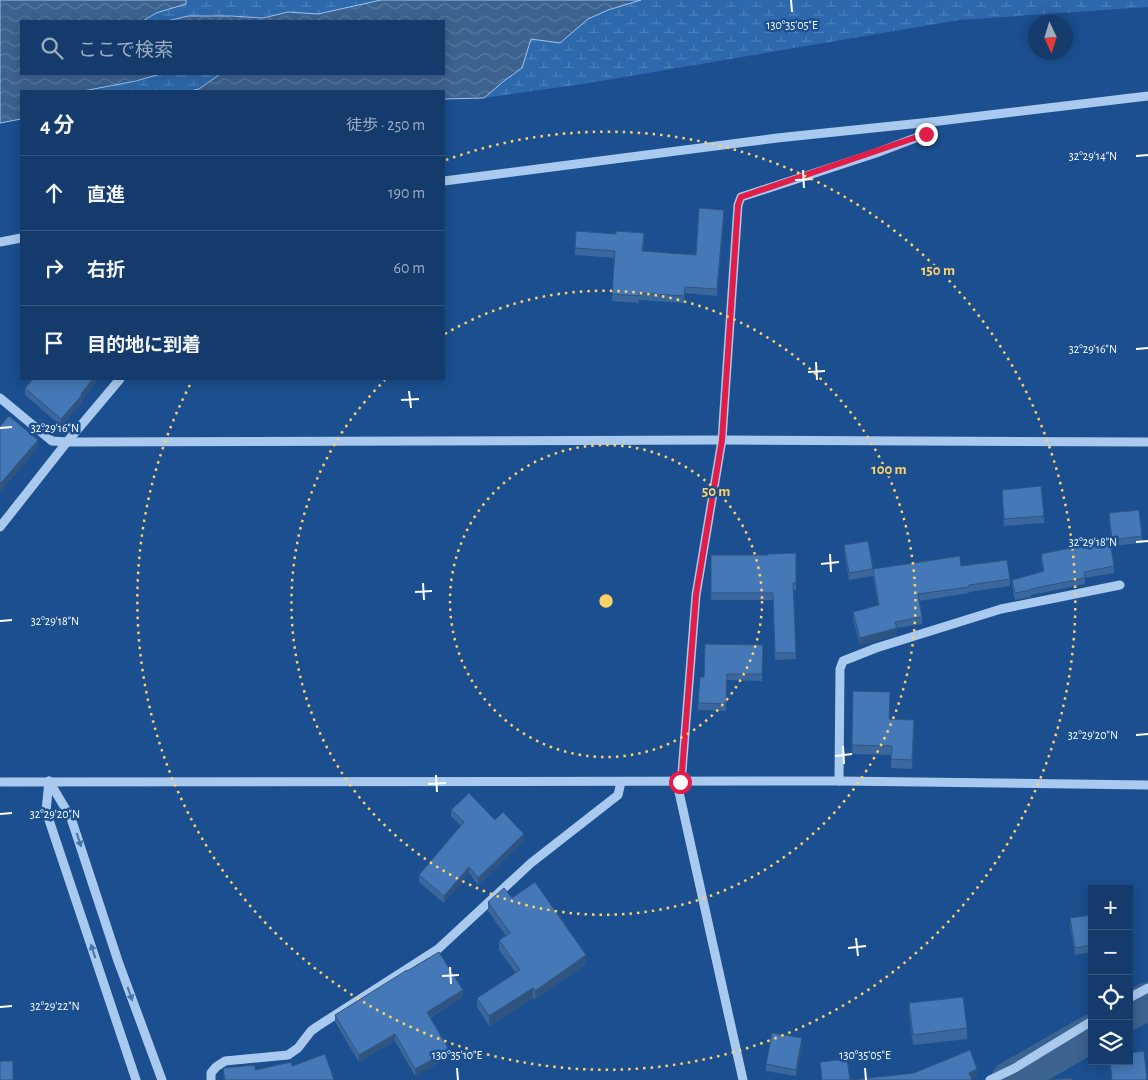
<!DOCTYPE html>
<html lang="ja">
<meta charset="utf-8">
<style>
:root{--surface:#143b6b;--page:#1d4271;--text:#f1f3f6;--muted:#9dadc1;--line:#33557e}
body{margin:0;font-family:"Alegreya Sans","Noto Sans JP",sans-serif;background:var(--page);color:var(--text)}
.controls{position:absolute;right:15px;bottom:15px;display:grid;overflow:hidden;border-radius:0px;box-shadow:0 2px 12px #0003}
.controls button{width:45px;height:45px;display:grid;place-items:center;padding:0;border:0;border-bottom:1px solid var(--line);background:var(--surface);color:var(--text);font:25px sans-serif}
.compass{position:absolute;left:1028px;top:15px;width:45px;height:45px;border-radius:50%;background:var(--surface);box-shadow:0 2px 12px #0003;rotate:176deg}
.stop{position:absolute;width:15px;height:15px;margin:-11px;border:4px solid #e11d48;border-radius:50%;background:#fff}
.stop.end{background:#e11d48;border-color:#fff;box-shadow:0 1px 5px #0008}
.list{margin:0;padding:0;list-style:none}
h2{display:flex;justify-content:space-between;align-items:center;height:65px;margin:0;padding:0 20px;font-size:21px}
h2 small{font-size:16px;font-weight:400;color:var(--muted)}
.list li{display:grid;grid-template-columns:32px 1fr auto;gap:15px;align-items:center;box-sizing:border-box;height:75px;padding:0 20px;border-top:1px solid var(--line)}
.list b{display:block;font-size:19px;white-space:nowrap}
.list em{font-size:16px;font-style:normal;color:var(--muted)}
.icon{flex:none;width:28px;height:28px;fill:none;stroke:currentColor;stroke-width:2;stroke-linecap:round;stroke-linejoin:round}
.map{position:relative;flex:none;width:1148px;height:1080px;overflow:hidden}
.search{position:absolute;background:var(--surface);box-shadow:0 2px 12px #0003;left:20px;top:20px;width:425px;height:55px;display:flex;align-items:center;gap:12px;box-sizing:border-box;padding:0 18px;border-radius:0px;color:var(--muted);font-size:19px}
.panel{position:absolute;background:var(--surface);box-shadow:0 2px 12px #0003;left:20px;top:90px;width:425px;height:290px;border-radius:0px}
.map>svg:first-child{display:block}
.wetland{fill:url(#wetland-marsh)}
.water{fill:url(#water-waves);stroke:#9cc4f0}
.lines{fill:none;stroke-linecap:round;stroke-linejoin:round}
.river{stroke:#3c6290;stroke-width:38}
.minor{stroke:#a9c9ee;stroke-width:9}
.wall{fill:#3a679d}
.shaded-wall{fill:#305480}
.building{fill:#4478b7;stroke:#305480}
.oneway{fill:#4674ac}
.route{stroke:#e11d48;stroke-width:6}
.ticks{fill:none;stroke:#fff;stroke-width:2}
.ring{fill:none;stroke:#ffd166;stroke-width:2.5;stroke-dasharray:2.5 5}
.ticks-label{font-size:12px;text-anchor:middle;fill:#fff;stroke:#1b4f8f;stroke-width:5;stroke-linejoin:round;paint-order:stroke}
.centre{fill:#ffd166;stroke:#1b4f8f;stroke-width:2.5}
.ring-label{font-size:15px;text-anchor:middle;font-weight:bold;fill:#ffd166;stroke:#1b4f8f;stroke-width:5;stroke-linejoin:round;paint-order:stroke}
</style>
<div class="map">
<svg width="1148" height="1080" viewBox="0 0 1148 1080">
<defs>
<pattern id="wetland-marsh" width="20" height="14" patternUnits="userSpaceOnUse" patternTransform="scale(1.25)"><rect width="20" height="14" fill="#2e69ad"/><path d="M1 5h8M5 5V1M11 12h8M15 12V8" fill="none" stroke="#4d80b9"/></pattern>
<pattern id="water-waves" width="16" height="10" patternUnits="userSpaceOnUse" patternTransform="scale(1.25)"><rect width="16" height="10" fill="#3c6290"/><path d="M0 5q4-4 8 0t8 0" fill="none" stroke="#597aa1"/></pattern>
</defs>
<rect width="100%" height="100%" fill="#1b4f8f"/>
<!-- wetland -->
<polygon class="wetland" points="0,0 1148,0 1148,7 959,20 583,84 484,98 444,99 444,91 83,91 134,81 92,74 444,74 444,21 58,21"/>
<!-- water -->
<g class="water">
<polygon points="0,0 186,0 186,4 156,13 143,21 21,21 21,74 160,74 136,81 83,91 21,91 21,119 0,123"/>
<polygon points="381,0 641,0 608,10 588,19 560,43 531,39 522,68 504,81 484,98 444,99 444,91 190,91 199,89 220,74 444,74 444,21 167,21 188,16 231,16 263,18 288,12 318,14"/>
</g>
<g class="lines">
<!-- river -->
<g class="river">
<polyline points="1129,1011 1148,1001"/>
<polyline points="1010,1080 1092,1033"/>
</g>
<!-- minor -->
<g class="minor">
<polyline points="444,181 777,138 931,122 1148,96"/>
<polyline points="0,242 21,238"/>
<polyline points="0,398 52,441 67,442 722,440 1148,442"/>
<polyline points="0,527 67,442 120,379"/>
<polyline points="49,781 71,818 118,961 162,1080"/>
<polyline points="49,781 46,811 136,1080"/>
<polyline points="839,781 840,669 843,661 876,648 1001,609 1120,585"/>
<polyline points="0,782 839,781 1148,785"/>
<polyline points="1129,998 1148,988"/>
<polyline points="211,1080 211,1073 216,1067 225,1061 288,1055 298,1048 311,1031 318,1026 438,949 531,863 618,795 621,782"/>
<polyline points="743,1080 679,792 682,772 696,595 722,440 738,205 741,197 876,153 926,134 931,122"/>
<polyline points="990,1080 1015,1068 1092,1021"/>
</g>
</g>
<!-- wall -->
<g class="wall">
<polygon points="724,217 717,296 685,293 684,303 639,300 639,303 612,301 614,258 575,255 575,248 644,240 643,252 696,255"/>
<polygon points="33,379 98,379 82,400 82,402 61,426 25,395 25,388"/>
<polygon points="1002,490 1044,516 1044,523 1004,526"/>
<polygon points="1109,513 1142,536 1142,543 1112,546 1109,520"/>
<polygon points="844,545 873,569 873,576 849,580 844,552"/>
<polygon points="796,553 796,590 794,590 796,659 775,660 773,600 711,600 711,555 768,555"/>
<polygon points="1041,554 1114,566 1114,573 1085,578 1085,584 1031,595 1031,597 1015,600 1012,586 1012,580 1043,571 1041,560"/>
<polygon points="961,566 1010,579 1010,586 969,592 969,593 919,601 922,617 922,624 897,628 897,635 860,645 853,619 853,612 878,605 873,576 873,569"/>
<polygon points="763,645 762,681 727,680 726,711 698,710 698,703 704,677"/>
<polygon points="853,691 889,719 914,729 912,769 891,768 891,755 852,754"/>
<polygon points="451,810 495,820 524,841 478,885 469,873 444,903 419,882 419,875 461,826 451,816"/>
<polygon points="512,898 586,964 535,1000 533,998 489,1026 477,1007 477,998 516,973 499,950 499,940 506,936 488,911 488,902"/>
<polygon points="1092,915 1092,952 1075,955 1070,925 1070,918"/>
<polygon points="407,971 463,997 430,1018 449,1057 415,1076 395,1041 359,1062 335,1022 335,1015"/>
<polygon points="909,1003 967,1028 967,1039 913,1045 909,1013"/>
<polygon points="802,1045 796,1076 766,1071 766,1064"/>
</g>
<!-- shaded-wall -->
<g class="shaded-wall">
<polygon points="724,210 724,217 717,296 717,289"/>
<polygon points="93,379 98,379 82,400 82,402 61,426 61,419"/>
<polygon points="38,440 38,448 0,492 0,484"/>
<polygon points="897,628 897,635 860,645 860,638"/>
<polygon points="524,834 524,841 478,885 478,878"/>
<polygon points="469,867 469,873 444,903 444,896"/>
<polygon points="586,955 586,964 535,1000 535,991"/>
<polygon points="533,988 533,998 489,1026 489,1016"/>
<polygon points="463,990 463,997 427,1019 427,1012"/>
<polygon points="395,1034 395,1041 359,1062 359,1055"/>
<polygon points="802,1038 802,1045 796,1076 796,1070"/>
<polygon points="449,1050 449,1057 415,1076 415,1069"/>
<polygon points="977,1069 977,1076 969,1080 969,1073"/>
</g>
<!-- building -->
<g class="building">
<polygon points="699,208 724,210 717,289 685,287 684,296 639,293 639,296 612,294 615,251 575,248 576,231 616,234 616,231 644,233 642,251 696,255"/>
<polygon points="33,379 93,379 81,394 82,395 61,419 25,388"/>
<polygon points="9,416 38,440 0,484 0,426"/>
<polygon points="1041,486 1044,516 1004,519 1002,490"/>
<polygon points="1139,510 1142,536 1112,540 1109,513"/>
<polygon points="1110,540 1114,566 1084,572 1085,578 1031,589 1031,590 1015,593 1012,580 1044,571 1041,554"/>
<polygon points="868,541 873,569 849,573 844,545"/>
<polygon points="796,553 796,583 793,583 796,653 775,653 773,593 711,593 711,555 768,555 768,554"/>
<polygon points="960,556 961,566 1007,560 1010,579 969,585 969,587 918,594 922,617 895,622 897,628 860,638 853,612 879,605 873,569"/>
<polygon points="705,644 763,645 762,674 727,674 726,704 698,703 700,677 704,677"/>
<polygon points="853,691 890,692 889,719 914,720 912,760 891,759 892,746 852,745"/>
<polygon points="469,793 495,820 503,812 524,834 478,878 469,867 444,896 419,875 464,822 451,810"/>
<polygon points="535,882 586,955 535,991 533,988 489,1016 477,998 520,970 499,940 510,933 488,902 504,888 512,898"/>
<polygon points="1092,915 1092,945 1075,948 1070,918"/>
<polygon points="439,952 463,990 427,1012 449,1050 415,1069 395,1034 359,1055 335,1015 407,970 407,971"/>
<polygon points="963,997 967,1028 913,1035 909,1003"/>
<polygon points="772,1033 802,1038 796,1070 766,1064"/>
<polygon points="970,1050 977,1069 969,1073 972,1080 822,1080 820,1062 847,1059 850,1080 914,1073"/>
<polygon points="1144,1051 1147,1080 1112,1080 1110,1061 1129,1061 1129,1053"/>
<polygon points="325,1054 334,1080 225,1080 223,1068 255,1065 255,1070 291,1062 292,1066"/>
<rect x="0" y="1061" width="13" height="19"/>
<polygon points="1072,1078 1072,1080 1047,1080"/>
</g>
<!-- one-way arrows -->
<defs><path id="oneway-solid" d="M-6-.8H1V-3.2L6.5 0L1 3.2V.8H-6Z" transform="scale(1.25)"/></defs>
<g class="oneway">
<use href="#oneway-solid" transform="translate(79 840) rotate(72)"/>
<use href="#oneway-solid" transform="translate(93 951) rotate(-108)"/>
<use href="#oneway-solid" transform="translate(130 994) rotate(70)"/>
</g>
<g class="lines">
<!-- route -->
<polyline class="route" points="680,782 682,772 696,595 722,440 738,205 741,197 926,134"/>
</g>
<!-- ticks -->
<path class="ticks" d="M791,0L792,12M1136,156L1148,155M803,170L804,188M795,180L812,179M1136,349L1148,348M816,362L817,380M808,372L825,371M409,391L411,408M401,400L419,399M0,428L12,427M1136,542L1148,541M830,554L831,572M821,564L839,562M423,583L424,600M415,592L432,591M0,621L12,620M1136,735L1148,734M843,746L844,764M835,756L852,754M436,775L437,792M428,784L446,783M0,814L12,813M856,938L858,956M848,948L866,946M450,967L451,984M442,976L459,975M0,1007L12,1006M457,1068L458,1080M865,1068L866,1080"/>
<!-- distance rings -->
<g class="ring">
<circle cx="606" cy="601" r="156"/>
<path d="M445 334A312 312 0 1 1 385 380"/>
<path d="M446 160A469 469 0 1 1 192 381"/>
</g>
<g class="ticks-label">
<text x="792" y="29">130°35'05"E</text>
<text x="1093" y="160">32°29'14"N</text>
<text x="1093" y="353">32°29'16"N</text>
<text x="55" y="432">32°29'16"N</text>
<text x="1093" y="546">32°29'18"N</text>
<text x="55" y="625">32°29'18"N</text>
<text x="1093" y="739">32°29'20"N</text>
<text x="55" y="818">32°29'20"N</text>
<text x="55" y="1010">32°29'22"N</text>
<text x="457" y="1059">130°35'10"E</text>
<text x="865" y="1059">130°35'05"E</text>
</g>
<circle cx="606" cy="601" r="8" class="centre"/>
<g class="ring-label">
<text x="938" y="275">150 m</text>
<text x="889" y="474">100 m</text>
<text x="716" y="496">50 m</text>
</g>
</svg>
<div class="controls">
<button>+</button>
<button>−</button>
<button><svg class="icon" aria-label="locate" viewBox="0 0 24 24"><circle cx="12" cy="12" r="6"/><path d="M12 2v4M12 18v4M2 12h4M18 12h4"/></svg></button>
<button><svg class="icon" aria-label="layers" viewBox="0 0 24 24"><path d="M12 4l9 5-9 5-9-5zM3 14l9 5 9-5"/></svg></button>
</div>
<svg class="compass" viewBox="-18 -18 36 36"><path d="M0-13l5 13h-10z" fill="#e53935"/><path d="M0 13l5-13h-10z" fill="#9dadc1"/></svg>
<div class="stop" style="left:680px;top:782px"></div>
<div class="stop end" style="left:926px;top:134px"></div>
<div class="search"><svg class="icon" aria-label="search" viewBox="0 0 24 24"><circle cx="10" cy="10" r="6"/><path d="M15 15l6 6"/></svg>ここで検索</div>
<section class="panel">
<h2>4 分<small>徒歩 · 250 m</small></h2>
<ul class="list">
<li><svg class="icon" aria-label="ahead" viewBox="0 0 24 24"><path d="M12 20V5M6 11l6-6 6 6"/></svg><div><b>直進</b></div><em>190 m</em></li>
<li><svg class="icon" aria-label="right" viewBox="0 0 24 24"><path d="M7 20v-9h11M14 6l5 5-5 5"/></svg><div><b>右折</b></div><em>60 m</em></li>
<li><svg class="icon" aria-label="arrive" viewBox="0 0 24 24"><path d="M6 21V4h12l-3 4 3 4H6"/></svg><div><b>目的地に到着</b></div></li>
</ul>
</section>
</div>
